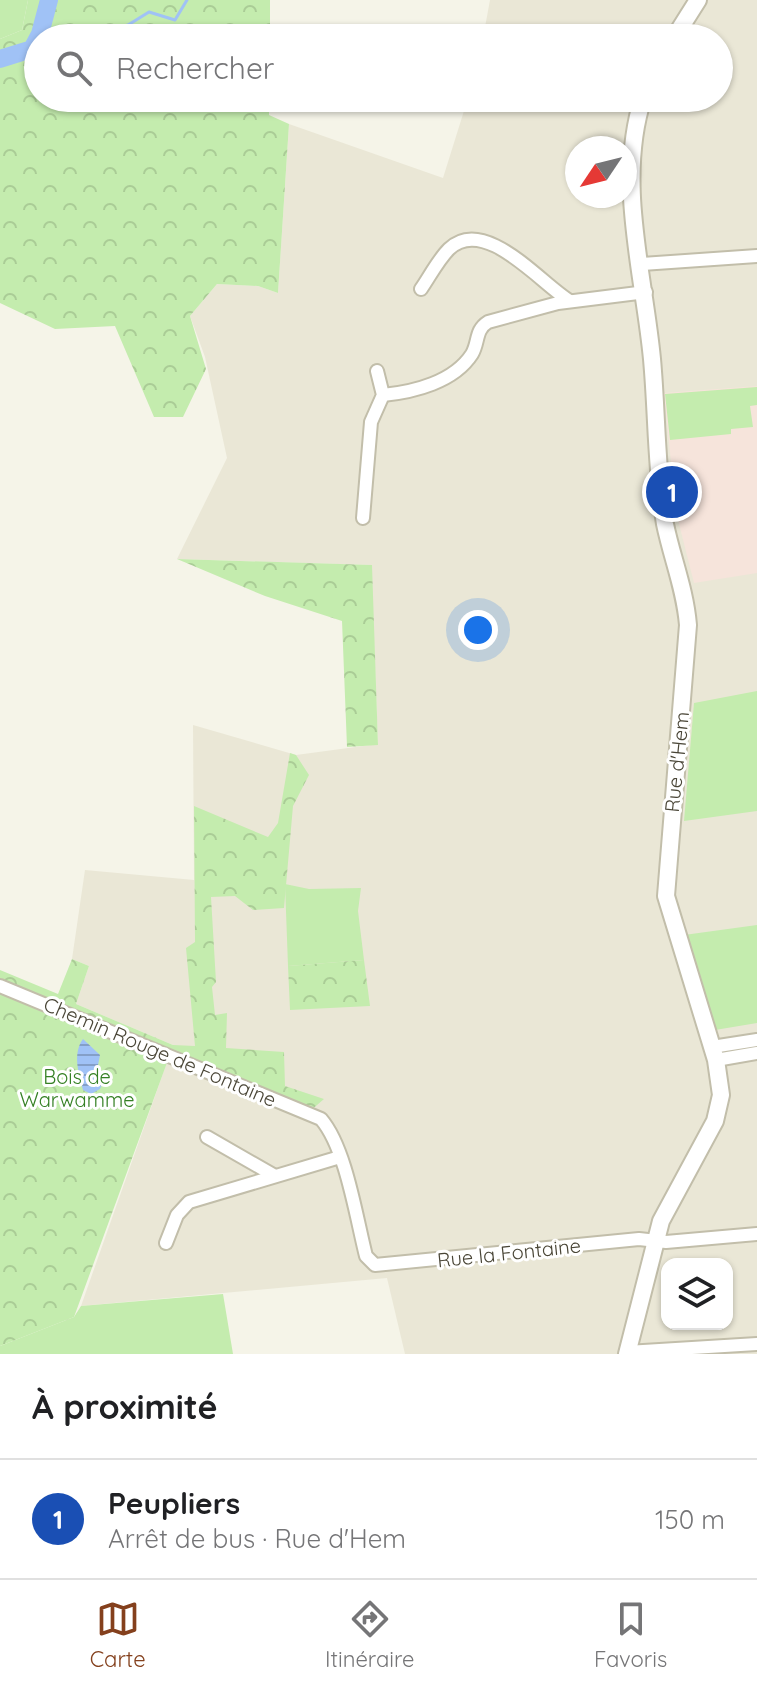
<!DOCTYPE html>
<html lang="fr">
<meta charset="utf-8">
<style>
:root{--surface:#fff;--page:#f6f6f6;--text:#202124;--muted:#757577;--line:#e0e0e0;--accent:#84401d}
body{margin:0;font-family:Quicksand,sans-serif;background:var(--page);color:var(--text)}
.controls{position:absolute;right:24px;bottom:24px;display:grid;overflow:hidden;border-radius:16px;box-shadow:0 2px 6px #0004}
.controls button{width:72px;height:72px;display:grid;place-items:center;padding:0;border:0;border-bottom:2px solid var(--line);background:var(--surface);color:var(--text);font:40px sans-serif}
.compass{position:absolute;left:565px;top:136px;width:72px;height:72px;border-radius:50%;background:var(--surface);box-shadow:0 2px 6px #0004;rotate:235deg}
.you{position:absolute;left:478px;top:630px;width:28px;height:28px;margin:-20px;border:6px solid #fff;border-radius:50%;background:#1a73e8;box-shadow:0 0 0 12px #1a73e833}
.badge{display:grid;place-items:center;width:52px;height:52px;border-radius:50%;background:var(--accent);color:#fff;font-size:26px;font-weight:700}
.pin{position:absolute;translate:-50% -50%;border:4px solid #fff;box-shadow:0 2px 8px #0006}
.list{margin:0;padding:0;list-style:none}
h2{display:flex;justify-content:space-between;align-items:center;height:104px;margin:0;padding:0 32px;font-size:34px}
h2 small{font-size:26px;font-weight:400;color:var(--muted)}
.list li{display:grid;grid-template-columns:52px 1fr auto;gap:24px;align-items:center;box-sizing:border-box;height:120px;padding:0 32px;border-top:2px solid var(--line)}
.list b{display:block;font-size:30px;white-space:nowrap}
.list p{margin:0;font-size:26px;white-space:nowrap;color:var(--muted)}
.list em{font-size:26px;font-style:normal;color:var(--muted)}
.icon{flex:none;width:44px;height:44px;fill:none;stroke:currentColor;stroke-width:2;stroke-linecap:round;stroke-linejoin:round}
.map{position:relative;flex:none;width:757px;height:1354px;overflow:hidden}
.search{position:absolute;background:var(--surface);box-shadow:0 2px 6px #0004;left:24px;right:24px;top:24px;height:88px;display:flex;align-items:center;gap:20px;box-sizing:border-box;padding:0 28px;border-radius:44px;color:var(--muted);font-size:30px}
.sheet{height:224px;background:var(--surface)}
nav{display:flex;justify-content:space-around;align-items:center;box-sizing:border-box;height:112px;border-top:2px solid var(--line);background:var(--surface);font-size:22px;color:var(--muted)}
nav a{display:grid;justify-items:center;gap:4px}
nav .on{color:var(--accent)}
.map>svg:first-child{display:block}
.residential{fill:#eae7d6;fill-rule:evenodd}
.medical{fill:#f6e4db}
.green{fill:#c4ecae}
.forest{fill:url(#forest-crowns)}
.water{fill:url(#water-rules)}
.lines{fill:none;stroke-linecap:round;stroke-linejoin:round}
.stream{stroke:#a0c2f6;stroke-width:3}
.river{stroke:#a0c2f6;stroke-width:18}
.minor-casing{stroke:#c2beaa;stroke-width:16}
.tertiary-casing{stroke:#c2beaa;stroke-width:20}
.minor{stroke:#fff;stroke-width:12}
.tertiary{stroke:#fff;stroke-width:16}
.labels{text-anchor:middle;stroke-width:6;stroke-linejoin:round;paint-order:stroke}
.street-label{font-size:20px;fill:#494536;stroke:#fff}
.park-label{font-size:20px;fill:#358024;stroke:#fff}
</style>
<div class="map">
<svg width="757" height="1354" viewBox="0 0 757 1354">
<defs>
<pattern id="forest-crowns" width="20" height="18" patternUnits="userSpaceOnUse" patternTransform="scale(2)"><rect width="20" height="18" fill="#c4ecae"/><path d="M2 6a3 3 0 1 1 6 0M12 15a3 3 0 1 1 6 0" fill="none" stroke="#aacc96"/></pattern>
<pattern id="water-rules" width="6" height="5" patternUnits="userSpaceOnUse" patternTransform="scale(2)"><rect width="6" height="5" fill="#a0c2f6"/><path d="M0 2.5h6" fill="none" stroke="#849fc8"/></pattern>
</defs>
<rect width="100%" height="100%" fill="#f5f4e8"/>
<!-- residential -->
<path class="residential" d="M490,0H757V1354H405L387,1278L81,1306L173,1045L76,1004L89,966L72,959L85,870L194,880L193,725L296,755L378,744L371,565L177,559L227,458L205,357L190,316L217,284L258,286L278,293L289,124L443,178L468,98H719V38H483ZM577,148H625V196H577ZM667,1264H727V1324H667Z"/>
<!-- medical -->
<polygon class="medical" points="757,386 757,573 694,583 676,512 664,393"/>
<!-- green -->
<g class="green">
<polygon points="0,0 28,0 22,30 0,39"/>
<polygon points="757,387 757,405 750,406 753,427 731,429 731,434 670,440 665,394"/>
<polygon points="757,691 757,811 684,821 694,703"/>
<polygon points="285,884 309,889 361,888 358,911 364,960 288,966"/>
<polygon points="757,925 757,1023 715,1030 684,935"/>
<polygon points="223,1294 233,1354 0,1354 0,1346 74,1317 81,1306"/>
</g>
<!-- forest -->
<g class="forest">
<polygon points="28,0 270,0 270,38 38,38 38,98 269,98 269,115 289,124 278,293 258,286 217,284 190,316 206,369 183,417 154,417 115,326 55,329 0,303 0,39 22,30"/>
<polygon points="177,559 372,565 378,745 347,747 342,621 265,596"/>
<polygon points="290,753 296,755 309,775 293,806 284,908 253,910 235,896 211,897 216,982 212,987 215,1015 227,1013 226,1048 284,1052 285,1086 324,1099 302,1118 168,1060 74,1317 0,1346 0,970 58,994 72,959 89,966 76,1004 173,1045 195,1046 186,948 195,942 194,806 268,837 278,823"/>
<polygon points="364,960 370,1006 290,1010 288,966"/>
</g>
<!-- water -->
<path class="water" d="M83,1039L100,1055L98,1065L104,1079L100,1089L91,1094L83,1090C79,1074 72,1054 83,1039Z"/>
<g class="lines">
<!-- stream -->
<g class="stream">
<polyline points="85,38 128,25 149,12 175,20 187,0"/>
<polyline points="32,49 38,47"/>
</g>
<!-- river -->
<polyline class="river" points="0,59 32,49 40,34 49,0"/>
<!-- minor casing -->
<g class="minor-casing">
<g id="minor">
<polyline points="642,264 757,256"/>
<path d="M421,289C430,276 438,260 449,249C485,214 543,286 570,301"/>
<path d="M383,395C414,392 454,382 472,354C479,342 475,330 488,322L558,303L646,292"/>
<polyline points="363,518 371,422 383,395 377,371"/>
<path d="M0,986L321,1119C346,1148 356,1217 366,1256L375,1265L639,1239L666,1242L757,1234"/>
<polyline points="712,1047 757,1040"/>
<polyline points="716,1060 757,1053"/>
<polyline points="207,1137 275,1176"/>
<polyline points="166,1243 177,1215 189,1202 340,1157"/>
<polyline points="627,1352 757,1344"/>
</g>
</g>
<!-- tertiary casing -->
<g class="tertiary-casing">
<g id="tertiary">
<polyline points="674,38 698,0"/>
<path d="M627,1354L661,1221L715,1121L721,1095L716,1060L666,896L688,625C685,589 672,558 665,524C656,469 657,414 652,359C644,274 616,182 643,98"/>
</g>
</g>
<!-- minor -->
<use href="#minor" class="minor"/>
<!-- tertiary -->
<use href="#tertiary" class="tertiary"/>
</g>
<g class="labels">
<!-- street labels -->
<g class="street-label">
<text transform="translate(677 762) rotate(-84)" y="7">Rue d'Hem</text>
<text transform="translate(160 1052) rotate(23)" y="7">Chemin Rouge de Fontaine</text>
<text transform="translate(509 1253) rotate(-6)" y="7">Rue la Fontaine</text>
</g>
<!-- park labels -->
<g class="park-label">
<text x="77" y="1084">Bois de<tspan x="77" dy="23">Warwamme</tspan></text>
</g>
</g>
</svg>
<div class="controls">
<button><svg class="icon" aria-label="layers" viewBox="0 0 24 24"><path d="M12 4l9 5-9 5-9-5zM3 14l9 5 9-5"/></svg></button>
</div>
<svg class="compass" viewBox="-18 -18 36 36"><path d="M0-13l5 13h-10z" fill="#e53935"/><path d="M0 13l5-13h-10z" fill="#757577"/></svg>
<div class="you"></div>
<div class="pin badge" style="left:672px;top:492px;background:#1a4fb4">1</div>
<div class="search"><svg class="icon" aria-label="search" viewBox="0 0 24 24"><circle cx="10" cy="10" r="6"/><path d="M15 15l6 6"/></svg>Rechercher</div>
</div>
<section class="sheet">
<h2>À proximité<small></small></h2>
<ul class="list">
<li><span class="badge" style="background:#1a4fb4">1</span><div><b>Peupliers</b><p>Arrêt de bus · Rue d'Hem</p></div><em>150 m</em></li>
</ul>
</section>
<nav>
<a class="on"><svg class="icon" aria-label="map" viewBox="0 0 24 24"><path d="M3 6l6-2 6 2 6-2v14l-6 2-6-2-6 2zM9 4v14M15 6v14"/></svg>Carte</a>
<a><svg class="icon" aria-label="directions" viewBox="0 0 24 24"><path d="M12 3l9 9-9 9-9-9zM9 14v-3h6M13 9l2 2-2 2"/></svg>Itinéraire</a>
<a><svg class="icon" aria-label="saved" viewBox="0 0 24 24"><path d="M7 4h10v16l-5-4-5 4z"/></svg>Favoris</a>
</nav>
